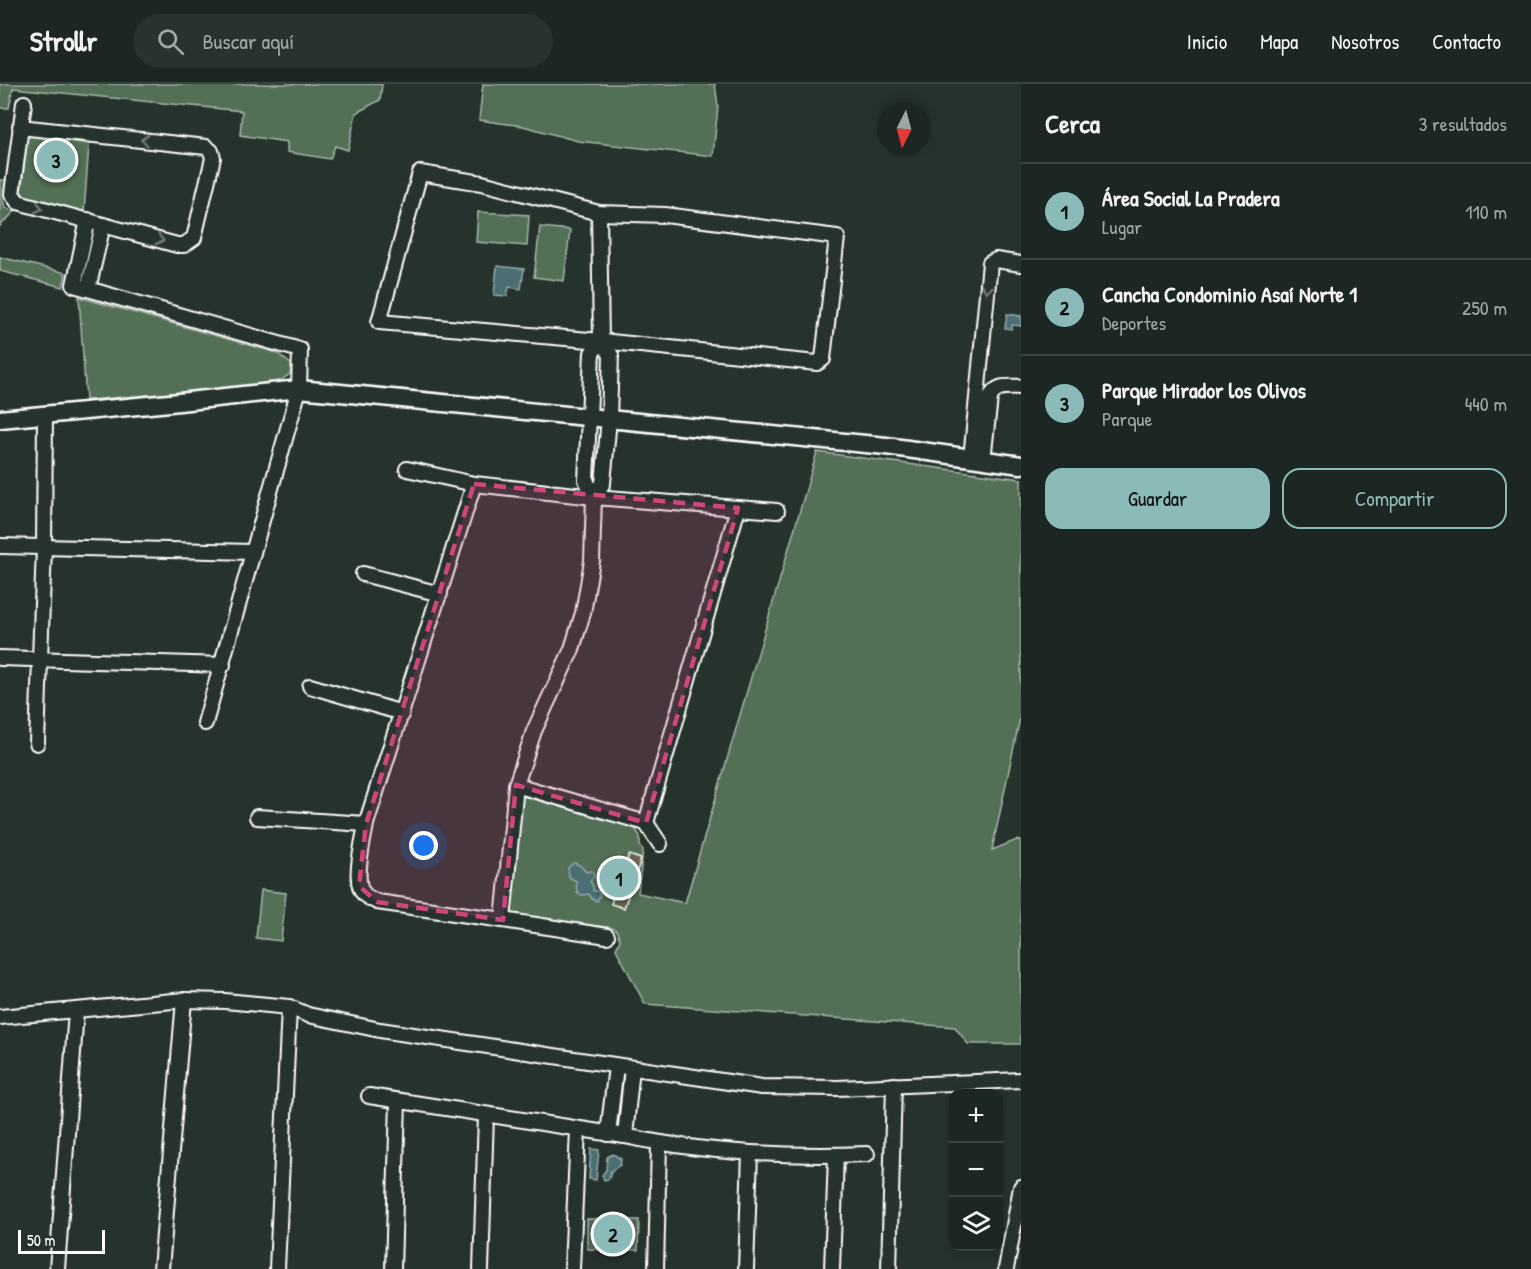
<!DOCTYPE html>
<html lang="es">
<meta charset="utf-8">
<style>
:root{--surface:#1c2622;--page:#29322f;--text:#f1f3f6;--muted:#a0a5a5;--line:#3a4340;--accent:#8bbbb9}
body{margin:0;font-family:"Patrick Hand",sans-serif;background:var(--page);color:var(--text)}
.controls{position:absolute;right:18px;bottom:18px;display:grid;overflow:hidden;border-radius:12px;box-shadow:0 3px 9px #0003}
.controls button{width:54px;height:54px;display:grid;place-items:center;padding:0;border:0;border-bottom:2px solid var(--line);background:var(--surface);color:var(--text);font:30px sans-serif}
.compass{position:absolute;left:877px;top:18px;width:54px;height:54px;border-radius:50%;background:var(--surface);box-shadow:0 3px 9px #0003;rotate:186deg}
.scale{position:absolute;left:18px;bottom:15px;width:87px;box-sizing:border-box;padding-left:6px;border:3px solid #fff;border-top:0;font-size:16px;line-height:21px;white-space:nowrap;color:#fff;-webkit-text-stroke:4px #26332d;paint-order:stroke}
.you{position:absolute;left:424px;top:762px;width:21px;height:21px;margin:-15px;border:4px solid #fff;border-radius:50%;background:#1a73e8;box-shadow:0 0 0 9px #1a73e833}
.badge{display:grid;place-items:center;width:39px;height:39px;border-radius:50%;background:var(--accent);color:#111;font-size:20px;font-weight:700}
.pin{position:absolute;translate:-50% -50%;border:3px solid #fff;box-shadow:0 2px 6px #0006}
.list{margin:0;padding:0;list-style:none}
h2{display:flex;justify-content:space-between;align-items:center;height:78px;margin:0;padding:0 24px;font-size:26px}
h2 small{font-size:20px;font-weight:400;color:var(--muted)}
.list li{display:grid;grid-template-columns:39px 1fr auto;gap:18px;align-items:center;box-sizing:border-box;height:96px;padding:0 24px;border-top:2px solid var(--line)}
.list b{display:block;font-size:22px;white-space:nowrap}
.list p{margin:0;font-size:20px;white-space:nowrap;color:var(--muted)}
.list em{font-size:20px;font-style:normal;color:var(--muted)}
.actions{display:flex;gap:12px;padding:18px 24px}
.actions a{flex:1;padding:14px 0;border:2px solid var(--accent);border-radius:18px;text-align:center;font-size:21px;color:var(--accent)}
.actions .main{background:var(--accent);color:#111}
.icon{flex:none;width:33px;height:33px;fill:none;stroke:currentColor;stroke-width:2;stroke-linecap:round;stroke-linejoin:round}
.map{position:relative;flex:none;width:1021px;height:1185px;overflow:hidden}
header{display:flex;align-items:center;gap:36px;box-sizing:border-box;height:84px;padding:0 30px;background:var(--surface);border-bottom:2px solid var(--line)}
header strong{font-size:28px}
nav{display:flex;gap:33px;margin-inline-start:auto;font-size:21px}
.search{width:420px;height:54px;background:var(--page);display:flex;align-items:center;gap:15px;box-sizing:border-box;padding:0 21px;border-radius:33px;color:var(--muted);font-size:22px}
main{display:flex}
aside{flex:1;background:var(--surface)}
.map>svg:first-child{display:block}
.green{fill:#526f57;stroke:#a8b7ab;stroke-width:1.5}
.water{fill:#4c6e73;stroke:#94a8ab;stroke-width:1.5}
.building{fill:#6b6b56;stroke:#fff;stroke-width:1.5}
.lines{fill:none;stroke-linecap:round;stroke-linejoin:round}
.minor-casing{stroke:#fff;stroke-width:18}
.tertiary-casing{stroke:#fff;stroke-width:21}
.minor{stroke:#26332d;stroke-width:14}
.tertiary{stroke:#26332d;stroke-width:16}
.oneway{stroke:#727a76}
.marked{fill:#ce467c;fill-opacity:0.2;stroke:#ce467c;stroke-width:4.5;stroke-dasharray:12 8;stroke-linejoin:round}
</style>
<header>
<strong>Strollr</strong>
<div class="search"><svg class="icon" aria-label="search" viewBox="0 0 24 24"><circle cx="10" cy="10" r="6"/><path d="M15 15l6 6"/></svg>Buscar aquí</div>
<nav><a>Inicio</a><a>Mapa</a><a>Nosotros</a><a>Contacto</a></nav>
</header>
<main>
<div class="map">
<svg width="1021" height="1185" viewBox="0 0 1021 1185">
<rect width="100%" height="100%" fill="#26332d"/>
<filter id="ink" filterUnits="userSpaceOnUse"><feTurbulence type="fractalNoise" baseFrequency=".0167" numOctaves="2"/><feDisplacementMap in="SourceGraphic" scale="12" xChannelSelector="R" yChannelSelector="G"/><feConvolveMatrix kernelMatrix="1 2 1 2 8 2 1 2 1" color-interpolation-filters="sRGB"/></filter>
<g filter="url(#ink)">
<!-- green -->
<g class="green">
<polygon points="0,0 382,0 380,16 356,29 348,66 335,62 330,75 287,68 287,58 240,51 242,27 13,4 9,24 0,24"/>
<polygon points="483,0 715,0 718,22 713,72 578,57 523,42 479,36"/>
<polygon points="28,51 89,60 84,129 25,112 21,108"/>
<polygon points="0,96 6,96 3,115 5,124 15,127 0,142"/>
<polygon points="478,128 529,131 527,162 476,158"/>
<polygon points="540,143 570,146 564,197 534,193"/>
<polygon points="0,173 66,189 63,203 0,187"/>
<polygon points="79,213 277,269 292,281 290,290 274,301 86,316"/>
<polygon points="817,368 1021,395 1021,629 992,766 1017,756 1021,757 1021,960 968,960 955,943 645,920 616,865 620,856 617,847 613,844 512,831 507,822 516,713 522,712 634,743 640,752 640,762 643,766 638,809 685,819"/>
<polygon points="261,806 286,809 281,857 256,854"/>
<polygon points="587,1135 639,1136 638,1166 587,1165"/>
</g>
<!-- water -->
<g class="water">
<polygon points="49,67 62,70 57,91 43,87"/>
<polygon points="497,182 524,185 521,205 509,203 507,212 494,211"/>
<polygon points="1007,230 1021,232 1021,242 1012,241 1011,245 1005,244"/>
<polygon points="575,779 581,782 586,788 590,787 594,788 594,792 590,797 593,802 593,807 598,807 600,811 597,817 592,815 589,810 582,811 577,808 576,797 569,793 568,784 572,780"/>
<polygon points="591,1065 599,1066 596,1096 589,1095"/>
<polygon points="613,1070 621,1075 620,1081 611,1087 609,1095 604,1096 602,1091 606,1086 607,1073"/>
</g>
<!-- building -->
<polygon class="building" points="629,771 641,775 624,824 611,820 615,806 601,801 607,781 623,786"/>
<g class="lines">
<!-- minor casing -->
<g class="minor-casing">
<g id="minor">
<polyline points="20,43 206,63 211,67 213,74 194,154 184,161 177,161 18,118 12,110 24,19"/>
<polygon points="420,89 482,99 599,129 665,131 837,153 823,275 817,279 601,257 379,238"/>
<polyline points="88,136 74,201 300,266 299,305 205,639"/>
<polyline points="88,205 103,141"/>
<polyline points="971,375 990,179 996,176 1021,180"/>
<path d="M983,376L990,314C996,300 1007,303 1021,303"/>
<path d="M407,385L474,400L366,740C364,756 351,799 365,811C368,814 374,816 377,818L503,836L516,701L534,647L572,565L583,529L592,477L594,413L586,396L592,269L601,257"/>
<polyline points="474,400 594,413 738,424"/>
<polyline points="594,413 603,399 609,335 611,271 601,257 599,129"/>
<polyline points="0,462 253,468"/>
<polyline points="363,490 440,510"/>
<polyline points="0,574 223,581"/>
<polyline points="310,602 402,629"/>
<polyline points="37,659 44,463 45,330"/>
<polyline points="516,701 646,739 660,760"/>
<polyline points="257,733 366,740"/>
<polyline points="646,739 738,424 777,427"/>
<polyline points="503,836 607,852"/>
<polyline points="0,933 184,916 225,917 289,923 308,931 380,946 762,1003 838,1004 1021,996"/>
<path d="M369,1012L625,1052C704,1069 786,1073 867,1070"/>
<polyline points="608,1050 616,982"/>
<polyline points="625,1052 632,984"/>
<polyline points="57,1185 76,927"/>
<polyline points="161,1185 184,916"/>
<polyline points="277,1185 289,923"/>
<polyline points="393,1185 398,1017"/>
<polyline points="481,1185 486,1031"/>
<polyline points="572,1185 578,1045"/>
<polyline points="656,1185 659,1059"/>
<polyline points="746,1185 750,1069"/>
<polyline points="832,1185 836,1071"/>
<polyline points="889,1185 894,1001"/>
<polyline points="1006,1185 1021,1103"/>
</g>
</g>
<!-- tertiary casing -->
<g class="tertiary-casing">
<polyline id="tertiary" points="0,335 170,319 299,305 886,362 1021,381"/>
</g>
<!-- minor -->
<use href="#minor" class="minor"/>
<!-- tertiary -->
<use href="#tertiary" class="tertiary"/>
</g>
<!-- one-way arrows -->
<defs><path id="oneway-chevron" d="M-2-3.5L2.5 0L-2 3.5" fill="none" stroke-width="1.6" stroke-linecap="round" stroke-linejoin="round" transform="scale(1.5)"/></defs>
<g class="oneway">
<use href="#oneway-chevron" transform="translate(145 56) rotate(-174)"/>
<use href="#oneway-chevron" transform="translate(39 124) rotate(14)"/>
<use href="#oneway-chevron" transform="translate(160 156) rotate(16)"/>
<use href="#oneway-chevron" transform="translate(987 205) rotate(96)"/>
</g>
</g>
<!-- marked area -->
<path class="marked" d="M474,400L738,424L646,739L516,701L503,836L377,818L359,802L366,740Z"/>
</svg>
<div class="controls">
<button>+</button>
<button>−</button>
<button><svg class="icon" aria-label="layers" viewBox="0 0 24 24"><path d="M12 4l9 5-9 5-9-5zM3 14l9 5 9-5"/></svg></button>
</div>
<svg class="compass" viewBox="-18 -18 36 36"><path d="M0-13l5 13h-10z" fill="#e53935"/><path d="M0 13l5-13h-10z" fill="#a0a5a5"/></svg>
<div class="scale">50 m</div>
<div class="you"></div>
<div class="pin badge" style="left:619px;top:794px">1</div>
<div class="pin badge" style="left:613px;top:1150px">2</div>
<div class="pin badge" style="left:56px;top:76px">3</div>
</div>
<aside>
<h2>Cerca<small>3 resultados</small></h2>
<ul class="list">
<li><span class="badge">1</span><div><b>Área Social La Pradera</b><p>Lugar</p></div><em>110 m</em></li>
<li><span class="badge">2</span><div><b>Cancha Condominio Asaí Norte 1</b><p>Deportes</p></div><em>250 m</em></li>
<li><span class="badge">3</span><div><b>Parque Mirador los Olivos</b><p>Parque</p></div><em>440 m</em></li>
</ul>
<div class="actions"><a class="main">Guardar</a><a>Compartir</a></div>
</aside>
</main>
